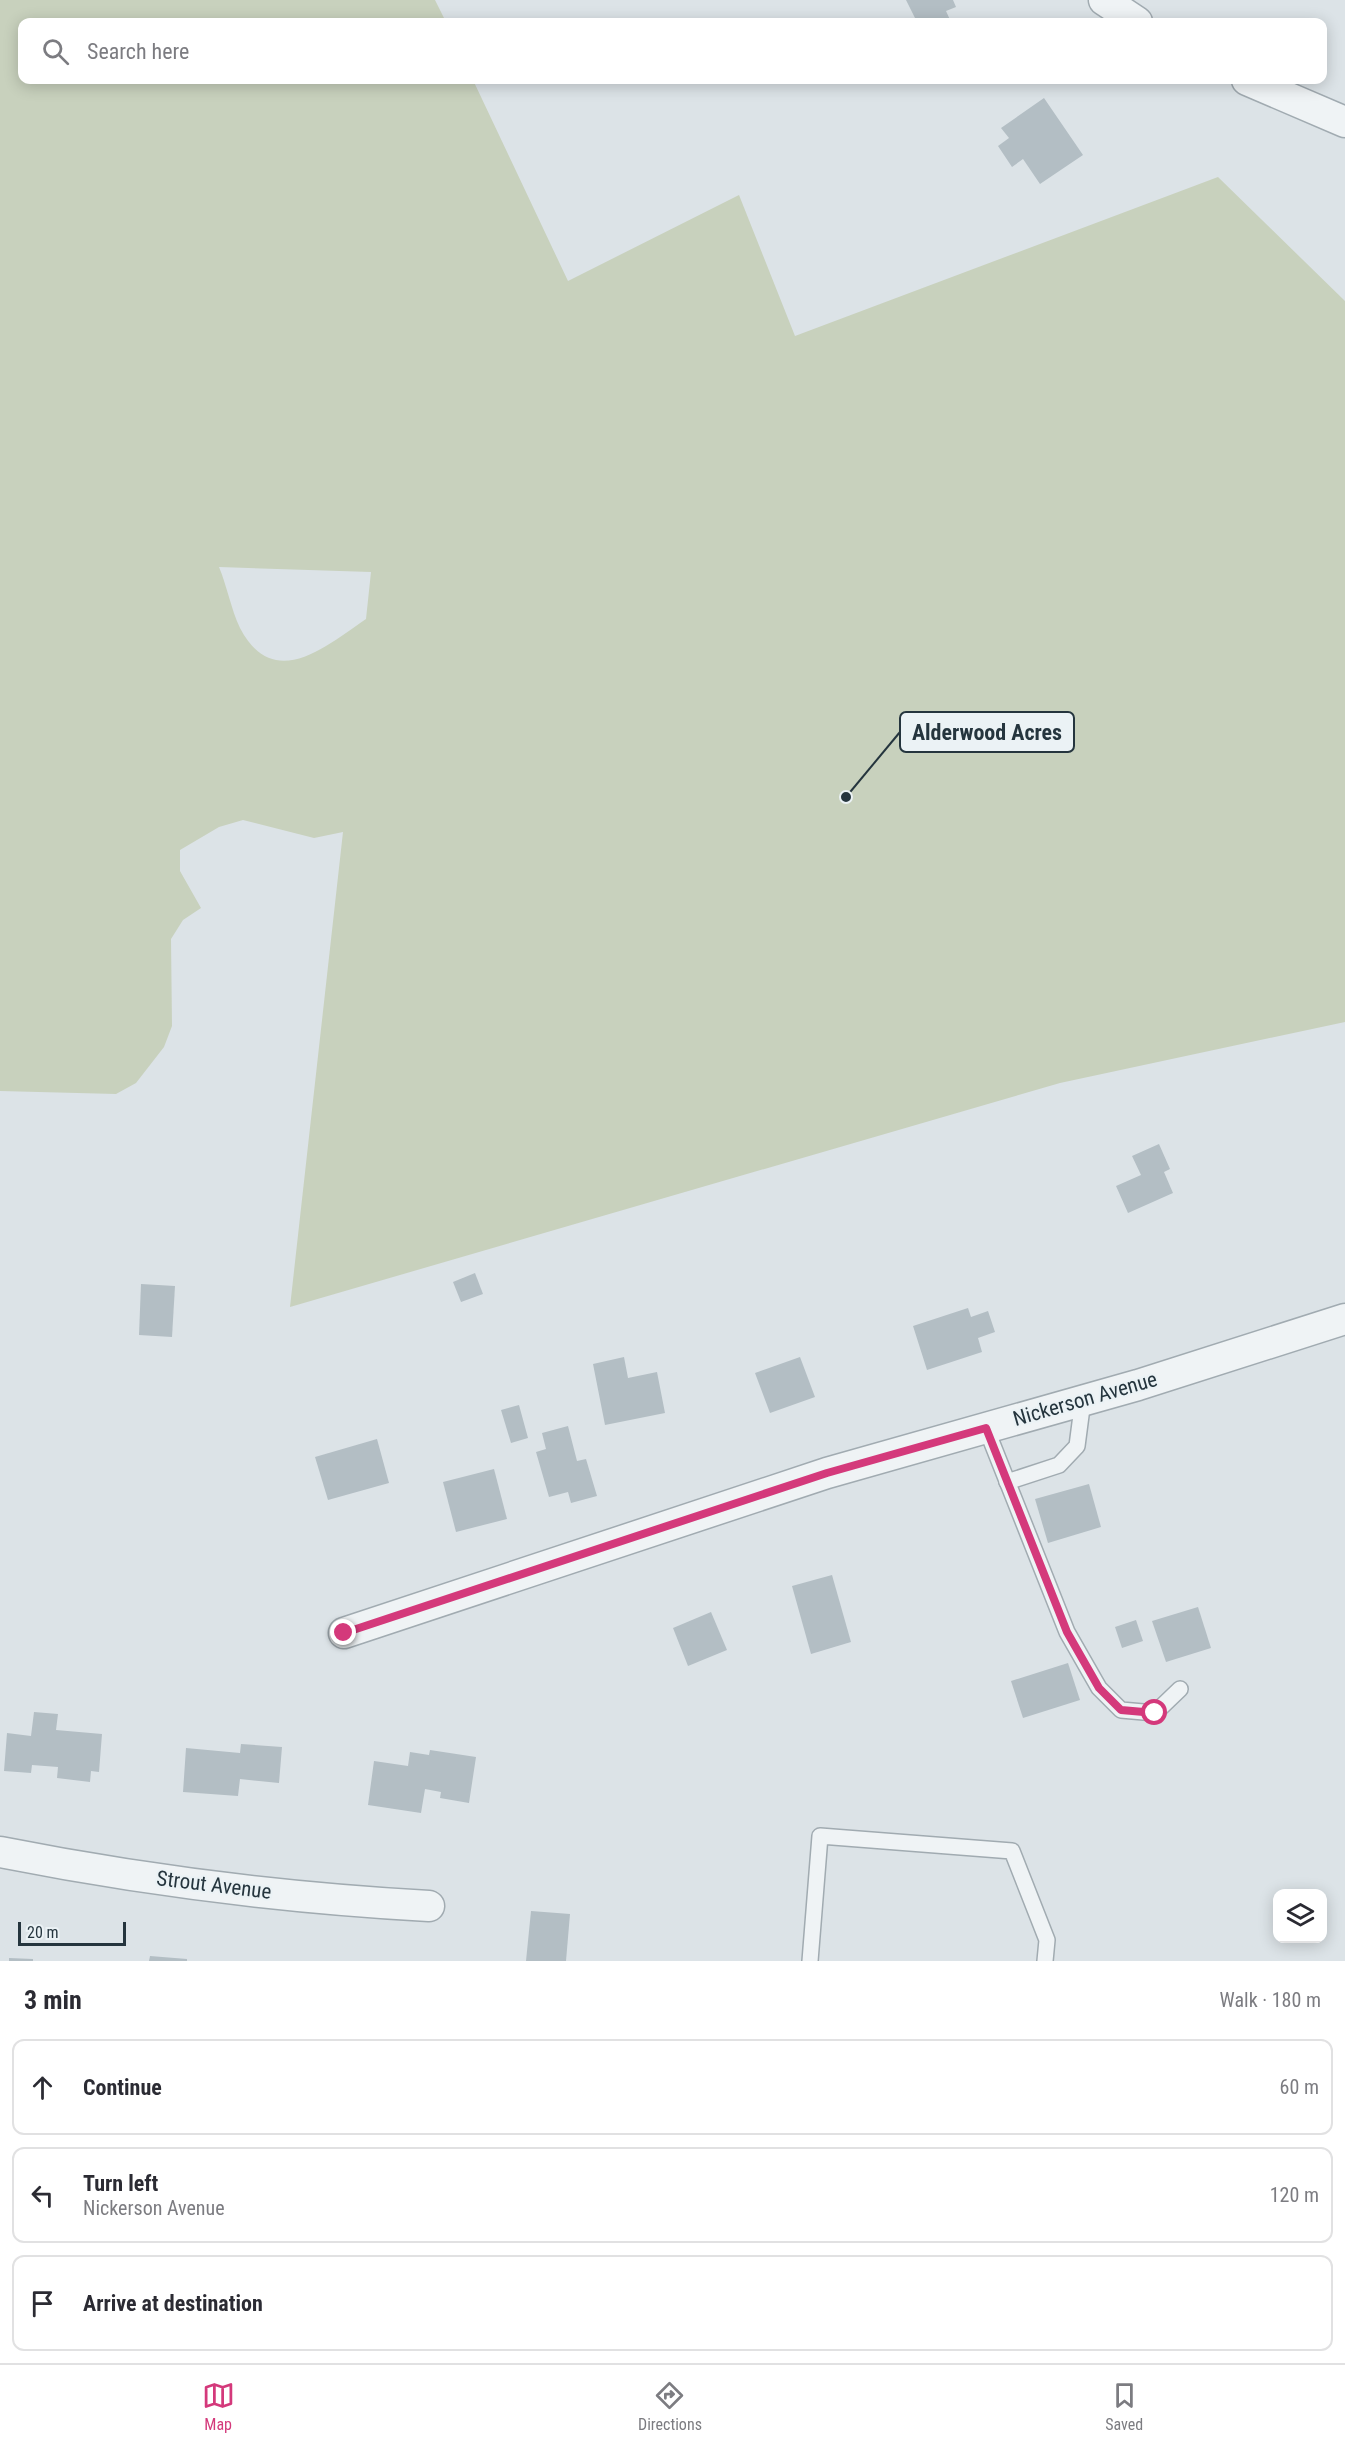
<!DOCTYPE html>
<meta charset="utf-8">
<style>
:root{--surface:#fff;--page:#f2f2f3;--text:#2b2b33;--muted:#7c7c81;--line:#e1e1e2;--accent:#d4397b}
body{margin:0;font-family:"Roboto Condensed",sans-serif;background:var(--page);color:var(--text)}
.controls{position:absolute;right:18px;bottom:18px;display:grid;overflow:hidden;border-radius:12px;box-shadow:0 3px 15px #0003}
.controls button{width:54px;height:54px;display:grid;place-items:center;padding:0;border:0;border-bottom:2px solid var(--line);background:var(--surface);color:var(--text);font:30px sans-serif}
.scale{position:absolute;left:18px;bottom:15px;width:108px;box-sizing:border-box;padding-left:6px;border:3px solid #25353e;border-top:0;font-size:16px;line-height:21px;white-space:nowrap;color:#25353e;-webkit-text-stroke:4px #ebf2f5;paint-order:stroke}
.stop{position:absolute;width:18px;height:18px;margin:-14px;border:4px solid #d4397b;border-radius:50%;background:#fff}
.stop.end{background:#d4397b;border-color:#fff;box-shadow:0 2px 6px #0008}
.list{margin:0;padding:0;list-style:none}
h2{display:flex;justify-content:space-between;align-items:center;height:78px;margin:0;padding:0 24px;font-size:26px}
h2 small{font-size:20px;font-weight:400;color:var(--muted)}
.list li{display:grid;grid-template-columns:39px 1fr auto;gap:18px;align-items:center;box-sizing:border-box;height:96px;margin:0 12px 12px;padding:0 12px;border:2px solid var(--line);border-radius:12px}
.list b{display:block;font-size:22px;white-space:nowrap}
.list p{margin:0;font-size:20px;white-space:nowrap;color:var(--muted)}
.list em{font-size:20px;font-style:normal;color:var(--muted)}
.icon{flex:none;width:33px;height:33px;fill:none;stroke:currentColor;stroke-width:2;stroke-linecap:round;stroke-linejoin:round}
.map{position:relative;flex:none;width:1345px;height:1961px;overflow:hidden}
.search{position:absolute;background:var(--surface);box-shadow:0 3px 15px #0003;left:18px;right:18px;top:18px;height:66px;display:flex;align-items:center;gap:15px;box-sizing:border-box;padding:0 21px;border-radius:12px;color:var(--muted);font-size:22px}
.sheet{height:402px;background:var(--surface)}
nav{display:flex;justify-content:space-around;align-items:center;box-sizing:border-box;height:84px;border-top:2px solid var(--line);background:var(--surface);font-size:16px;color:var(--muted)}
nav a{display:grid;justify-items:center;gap:3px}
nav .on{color:var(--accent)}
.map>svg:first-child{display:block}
.green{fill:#c8d1bd;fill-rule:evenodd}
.building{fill:#b3bec4}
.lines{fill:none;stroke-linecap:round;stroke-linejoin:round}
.service-casing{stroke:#a1abb1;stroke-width:18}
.minor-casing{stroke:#a1abb1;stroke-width:33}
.service{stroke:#eff3f5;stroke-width:15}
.minor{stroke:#eff3f5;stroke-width:30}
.route{stroke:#d4397b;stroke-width:8}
.labels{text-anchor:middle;stroke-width:4.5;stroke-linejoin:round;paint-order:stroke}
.street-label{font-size:21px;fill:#25353e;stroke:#ebf2f5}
.leader{fill:none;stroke:#25353e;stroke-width:2}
.callout-dot{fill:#25353e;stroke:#ebf2f5;stroke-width:2}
.callout{fill:#ebf2f5;stroke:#25353e;stroke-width:2}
.callout-label{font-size:22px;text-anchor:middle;font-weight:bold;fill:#25353e}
</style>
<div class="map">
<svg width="1345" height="1961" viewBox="0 0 1345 1961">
<rect width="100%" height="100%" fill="#dce3e7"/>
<!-- green -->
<path class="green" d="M0,0H435L446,22H22V80H473L568,281L739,195L795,336L1218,177L1345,301V1022L1060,1083L290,1307L343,832L314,838L243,820L219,827L180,850V871L201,908L183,920L171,939L172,1026L164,1047L136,1083L116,1094L0,1091ZM219,567L371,572L366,619C326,646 274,693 240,628C231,609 227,586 219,567Z"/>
<!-- building -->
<g class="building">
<polygon points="906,0 953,0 956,7 946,11 951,22 917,22"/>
<polygon points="1044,98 1083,155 1040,184 1023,159 1012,167 998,146 1009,138 1001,128"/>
<polygon points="1159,1144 1170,1169 1164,1172 1173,1193 1128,1213 1116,1186 1141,1175 1132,1156"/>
<polygon points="475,1273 483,1294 461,1302 453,1282"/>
<polygon points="141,1284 175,1286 172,1337 139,1335"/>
<polygon points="968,1308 971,1317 988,1311 995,1332 978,1338 982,1352 927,1370 913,1326"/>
<polygon points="624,1357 628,1378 657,1372 665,1413 605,1425 593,1364"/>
<polygon points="800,1357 815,1397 770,1413 755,1373"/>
<polygon points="519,1405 528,1438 511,1443 501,1410"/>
<polygon points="568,1426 577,1461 586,1459 597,1496 571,1503 568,1492 549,1497 536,1452 546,1449 542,1433"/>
<polygon points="377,1439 389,1483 328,1500 315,1457"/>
<polygon points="494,1469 507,1519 456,1532 443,1482"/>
<polygon points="1089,1484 1101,1527 1048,1543 1035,1499"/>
<polygon points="832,1575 851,1642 811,1654 792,1586"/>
<polygon points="1198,1607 1211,1648 1166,1662 1152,1621"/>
<polygon points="711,1612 727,1650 688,1666 673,1628"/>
<polygon points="1136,1620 1143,1641 1122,1648 1115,1627"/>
<polygon points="1068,1663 1080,1700 1023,1718 1011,1681"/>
<polygon points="34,1712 58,1714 56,1730 102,1734 99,1772 91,1771 90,1782 57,1778 58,1767 32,1765 31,1773 4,1771 7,1733 31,1736"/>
<polygon points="241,1744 282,1747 279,1783 240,1779 238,1796 183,1792 186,1748 240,1753"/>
<polygon points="430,1750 476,1757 469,1803 440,1798 441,1792 425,1789 421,1813 368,1805 374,1761 408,1766 410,1752 429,1755"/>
<polygon points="531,1911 570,1914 566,1961 526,1961"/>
<polygon points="150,1956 187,1959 187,1961 149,1961"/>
<polygon points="9,1958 33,1959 33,1961 9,1961"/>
</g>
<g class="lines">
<!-- service casing -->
<g class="service-casing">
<g id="service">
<polyline points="986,1428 1067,1632 1099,1688 1121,1710 1155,1713 1180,1689"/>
<polyline points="1007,1482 1059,1465 1077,1446 1083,1400"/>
<polyline points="810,1961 820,1836 1012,1851 1047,1940 1045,1961"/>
</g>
</g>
<!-- minor casing -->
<g class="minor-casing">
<g id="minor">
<polyline points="1104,0 1137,22"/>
<polyline points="1247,80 1345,122"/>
<polyline points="344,1633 827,1473 1138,1385 1345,1319"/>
<path d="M0,1852C141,1880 286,1898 429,1906"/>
</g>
</g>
<!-- service -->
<use href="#service" class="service"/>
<!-- minor -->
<use href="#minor" class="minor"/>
</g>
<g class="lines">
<!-- route -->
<polyline class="route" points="344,1633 827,1473 986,1428 1067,1632 1099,1688 1121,1710 1155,1713"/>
</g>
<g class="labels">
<!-- street labels -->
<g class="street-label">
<text transform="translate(1085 1399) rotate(-16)" y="7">Nickerson Avenue</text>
<text transform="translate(214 1885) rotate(7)" y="7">Strout Avenue</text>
</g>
</g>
<!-- callouts -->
<path class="leader" d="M846 797L900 732"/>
<circle class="callout-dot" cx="846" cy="797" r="6"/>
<rect class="callout" x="900" y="712" width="174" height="40" rx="6"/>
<g class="callout-label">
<text x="987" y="740">Alderwood Acres</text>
</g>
</svg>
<div class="controls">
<button><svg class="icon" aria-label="layers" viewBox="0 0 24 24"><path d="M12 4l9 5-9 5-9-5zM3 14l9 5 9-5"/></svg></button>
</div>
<div class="scale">20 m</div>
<div class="stop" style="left:1155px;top:1713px"></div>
<div class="stop end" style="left:344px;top:1633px"></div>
<div class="search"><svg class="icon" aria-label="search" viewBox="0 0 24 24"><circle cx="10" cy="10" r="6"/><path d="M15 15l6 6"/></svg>Search here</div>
</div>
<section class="sheet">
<h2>3 min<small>Walk · 180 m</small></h2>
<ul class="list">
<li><svg class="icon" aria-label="ahead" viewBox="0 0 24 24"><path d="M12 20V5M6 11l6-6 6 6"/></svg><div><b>Continue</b></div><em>60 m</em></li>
<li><svg class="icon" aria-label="left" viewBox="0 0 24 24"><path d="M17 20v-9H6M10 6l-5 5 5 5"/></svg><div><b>Turn left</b><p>Nickerson Avenue</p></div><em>120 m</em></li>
<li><svg class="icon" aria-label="arrive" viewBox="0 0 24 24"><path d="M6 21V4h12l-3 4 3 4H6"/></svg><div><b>Arrive at destination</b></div></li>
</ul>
</section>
<nav>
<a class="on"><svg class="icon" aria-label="map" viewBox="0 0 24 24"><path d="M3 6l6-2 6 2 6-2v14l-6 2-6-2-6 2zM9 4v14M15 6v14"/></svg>Map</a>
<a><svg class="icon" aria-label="directions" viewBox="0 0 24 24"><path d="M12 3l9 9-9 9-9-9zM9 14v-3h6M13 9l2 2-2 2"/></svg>Directions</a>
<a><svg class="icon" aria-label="saved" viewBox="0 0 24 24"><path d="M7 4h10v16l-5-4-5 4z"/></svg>Saved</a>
</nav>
